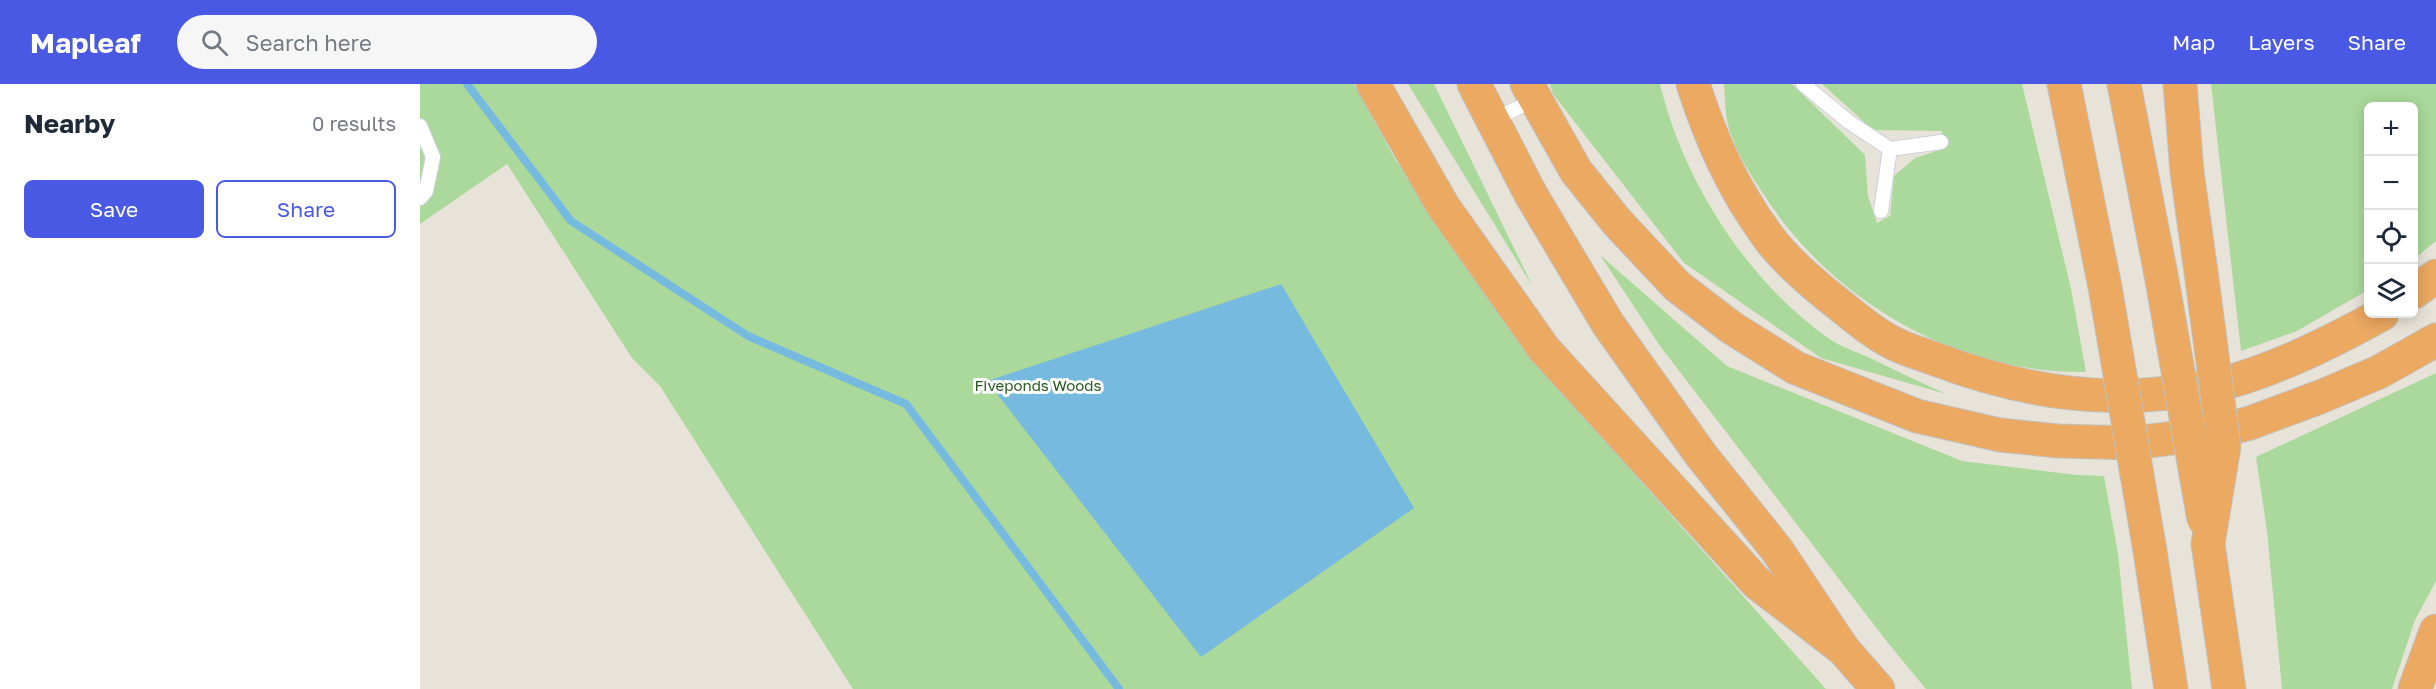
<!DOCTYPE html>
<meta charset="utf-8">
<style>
:root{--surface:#fff;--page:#f6f6f7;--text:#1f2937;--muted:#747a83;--line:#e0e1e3;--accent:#4a59e4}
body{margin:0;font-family:"Golos Text",sans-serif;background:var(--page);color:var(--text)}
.controls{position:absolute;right:18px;top:18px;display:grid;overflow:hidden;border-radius:9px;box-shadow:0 3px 15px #0003}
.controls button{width:54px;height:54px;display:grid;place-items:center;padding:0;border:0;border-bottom:2px solid var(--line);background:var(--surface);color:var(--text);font:30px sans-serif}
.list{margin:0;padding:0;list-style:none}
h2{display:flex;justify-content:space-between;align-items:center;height:78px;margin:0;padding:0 24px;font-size:26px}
h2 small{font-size:20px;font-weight:400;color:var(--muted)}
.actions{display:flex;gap:12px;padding:18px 24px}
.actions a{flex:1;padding:14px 0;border:2px solid var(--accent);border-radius:9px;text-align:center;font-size:21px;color:var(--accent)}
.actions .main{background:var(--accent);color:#fff}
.icon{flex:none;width:33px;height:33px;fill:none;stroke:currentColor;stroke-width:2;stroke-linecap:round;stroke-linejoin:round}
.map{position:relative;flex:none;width:2016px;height:605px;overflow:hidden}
header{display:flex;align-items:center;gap:36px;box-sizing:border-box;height:84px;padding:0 30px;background:var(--accent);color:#fff}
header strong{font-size:28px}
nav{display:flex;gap:33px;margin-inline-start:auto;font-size:21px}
.search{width:420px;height:54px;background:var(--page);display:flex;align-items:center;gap:15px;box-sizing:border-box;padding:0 21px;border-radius:33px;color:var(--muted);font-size:22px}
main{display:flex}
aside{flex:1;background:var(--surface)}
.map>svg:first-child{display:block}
.green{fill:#aad99b}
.water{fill:#77badf}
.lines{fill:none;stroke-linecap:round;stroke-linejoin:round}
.stream{stroke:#77badf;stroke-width:8}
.service-casing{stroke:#cfd0de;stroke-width:16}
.motorway-casing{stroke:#c2c2c2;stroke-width:35}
.service{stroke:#fff;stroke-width:14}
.motorway{stroke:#eba961;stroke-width:33}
.motorway-bridge-casing{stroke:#c2c2c2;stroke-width:35;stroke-linecap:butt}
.motorway-bridge{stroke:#eba961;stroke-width:33}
.labels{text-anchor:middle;stroke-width:6;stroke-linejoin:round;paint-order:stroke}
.park-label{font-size:15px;fill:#275920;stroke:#fff}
</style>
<header>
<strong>Mapleaf</strong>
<div class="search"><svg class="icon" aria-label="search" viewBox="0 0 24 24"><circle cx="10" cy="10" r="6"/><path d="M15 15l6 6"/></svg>Search here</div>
<nav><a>Map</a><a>Layers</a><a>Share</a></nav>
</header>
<main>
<aside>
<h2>Nearby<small>0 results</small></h2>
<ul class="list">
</ul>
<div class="actions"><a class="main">Save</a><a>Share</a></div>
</aside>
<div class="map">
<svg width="2016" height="605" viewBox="0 0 2016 605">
<rect width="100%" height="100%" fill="#e8e3d9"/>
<!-- green -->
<g class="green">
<polygon points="0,0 934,0 975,75 1087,241 1200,374 1406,605 433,605 240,302 212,274 87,80 0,140"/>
<polygon points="988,0 1014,0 1113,203"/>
<path d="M1130,0H1240C1263,97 1328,199 1411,256C1422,263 1436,268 1448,273C1474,286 1500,298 1526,310L1401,274L1264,179L1133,10Z"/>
<path d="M1304,0H1372L1445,71L1448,112L1457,139L1470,132L1474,92L1495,74L1522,65V47L1453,46L1402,0H1602L1651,205L1666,288C1539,290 1415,219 1346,114C1331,92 1315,66 1308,41C1305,28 1305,13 1304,0Z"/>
<polygon points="1791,0 2016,0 2016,157 1994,175 1994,22 1948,22 1948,206 1877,247 1821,267"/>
<polygon points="1180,171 1307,282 1542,377 1657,391 1684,392 1698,470 1712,605 1506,605 1468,559 1240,262"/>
<polygon points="2016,289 2016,497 1995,536 1972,605 1862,605 1847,447 1836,373"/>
</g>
<!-- water -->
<polygon class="water" points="861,200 994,424 781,573 567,297"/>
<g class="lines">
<!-- stream -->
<polyline class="stream" points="47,0 151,137 328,252 486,320 699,605"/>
<!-- service casing -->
<g class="service-casing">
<g id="service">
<polyline points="1383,0 1429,38 1470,65 1521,58"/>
<polyline points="1072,37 1115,15"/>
<polyline points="0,42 13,73 6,107 0,114"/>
<polyline points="1461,127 1470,65"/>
</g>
</g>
<!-- motorway casing -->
<g class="motorway-casing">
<g id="motorway">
<polyline points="953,0 1023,122 1124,265 1337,499 1423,565"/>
<polyline points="1054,0 1110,109 1188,240 1281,371 1357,466 1423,565 1458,605"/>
<polyline points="1107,0 1156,87 1197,138 1257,202 1312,244 1376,284 1497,332 1580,351 1638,357 1714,359 1753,354 1800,347 1830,339 1900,313 1959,288 2016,256"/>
<path d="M1273,0C1291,55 1312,103 1346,150C1362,173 1385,193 1407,211C1428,227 1449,247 1473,259C1486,266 1502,270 1515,275C1605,309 1692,322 1787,303C1843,292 1912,258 1962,230"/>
<polyline points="1644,0 1685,203"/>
<polyline points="1704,0 1742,196"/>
<polyline points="1760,0 1767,88 1781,188"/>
<polyline points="1994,208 2016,192"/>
<polyline points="1788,460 1809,605"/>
<polyline points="1730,467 1751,605"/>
<polyline points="1995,605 2016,547"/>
</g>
</g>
<!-- service -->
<use href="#service" class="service"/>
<!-- motorway -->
<use href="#motorway" class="motorway"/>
<!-- motorway-bridge casing -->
<g class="motorway-bridge-casing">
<g id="motorway-bridge">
<polyline points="1781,188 1804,362 1788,460"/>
<polyline points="1742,196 1784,436"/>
<polyline points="1685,203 1730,467"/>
</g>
</g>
<!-- motorway-bridge -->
<use href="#motorway-bridge" class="motorway-bridge"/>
</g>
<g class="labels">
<!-- park labels -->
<g class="park-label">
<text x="618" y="307">Fiveponds Woods</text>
</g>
</g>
</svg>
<div class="controls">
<button>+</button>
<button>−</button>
<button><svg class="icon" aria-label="locate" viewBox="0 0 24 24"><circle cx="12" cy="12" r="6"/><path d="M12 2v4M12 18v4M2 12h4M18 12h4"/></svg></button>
<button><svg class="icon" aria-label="layers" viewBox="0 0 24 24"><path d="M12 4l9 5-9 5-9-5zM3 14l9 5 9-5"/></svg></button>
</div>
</div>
</main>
